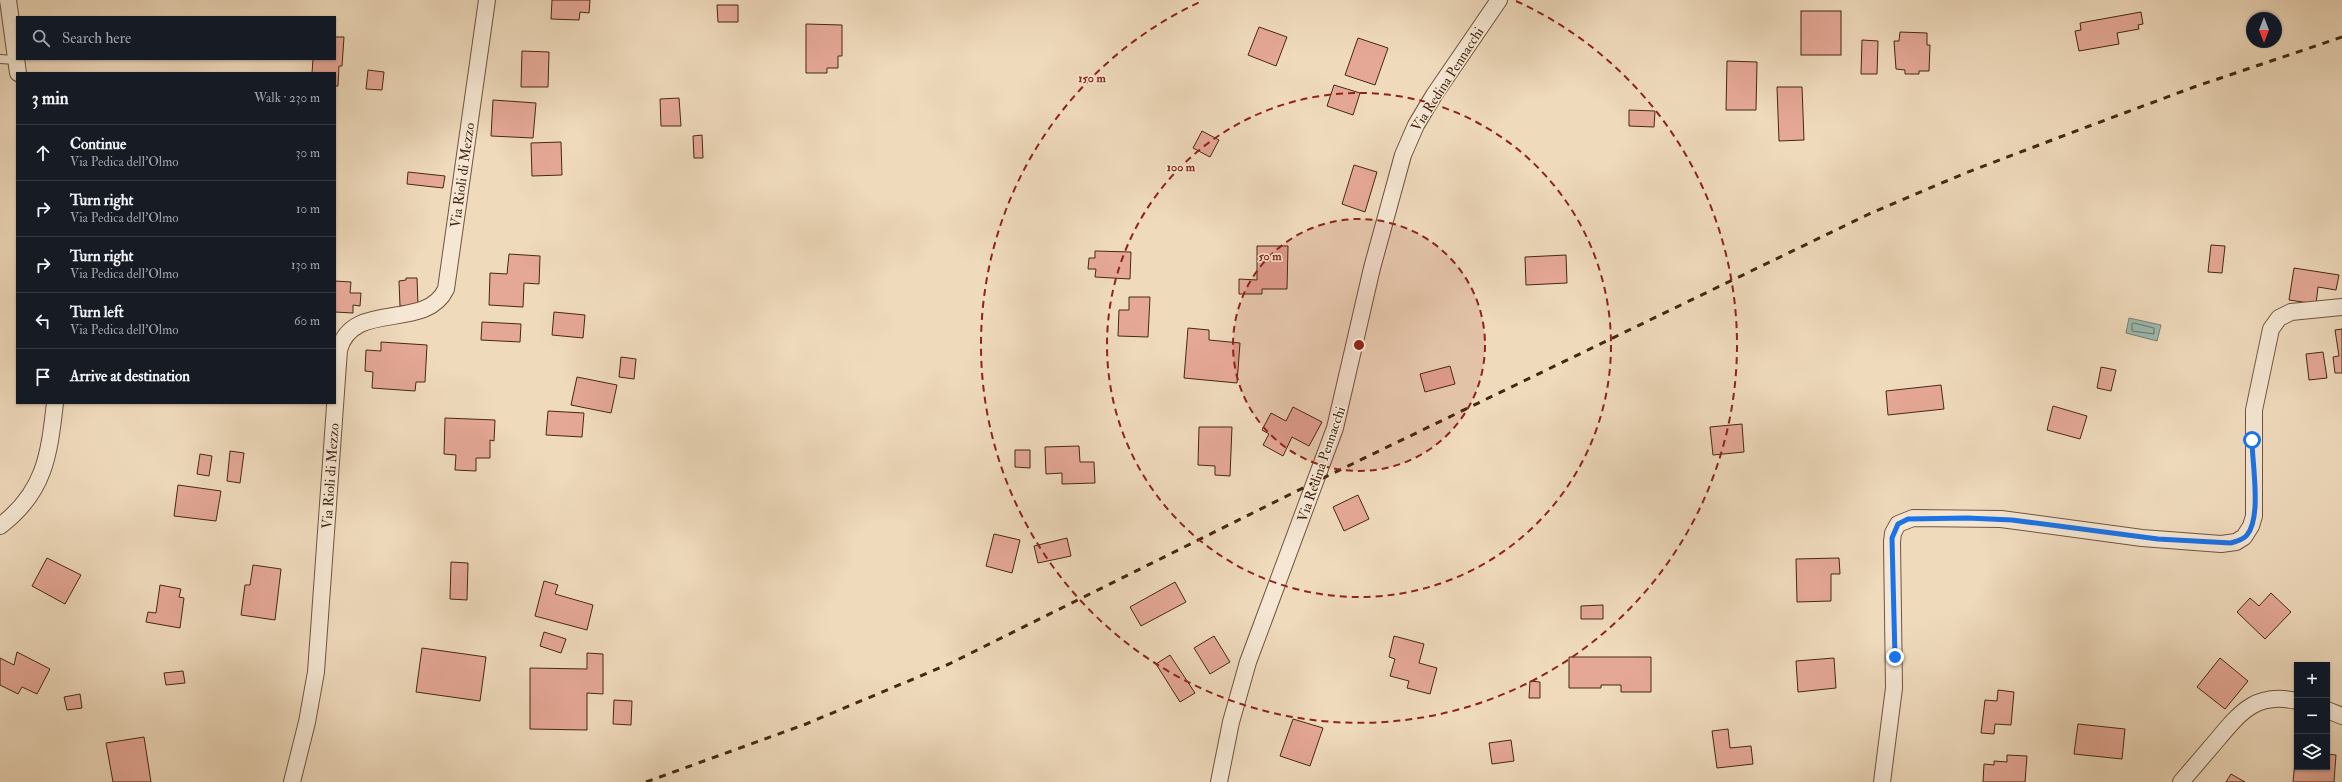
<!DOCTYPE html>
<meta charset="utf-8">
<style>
:root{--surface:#171b24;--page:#242831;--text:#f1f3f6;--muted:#9ea1a6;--line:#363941}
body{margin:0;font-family:"IM FELL Double Pica",serif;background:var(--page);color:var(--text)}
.controls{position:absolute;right:12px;bottom:12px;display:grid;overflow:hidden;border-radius:0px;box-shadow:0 1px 3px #0004}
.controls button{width:36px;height:36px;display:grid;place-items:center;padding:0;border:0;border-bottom:1px solid var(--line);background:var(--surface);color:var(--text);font:20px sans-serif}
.compass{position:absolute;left:2246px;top:12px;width:36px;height:36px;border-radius:50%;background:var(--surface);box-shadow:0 1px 3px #0004;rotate:180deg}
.stop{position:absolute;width:12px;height:12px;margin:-9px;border:3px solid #1a73e8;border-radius:50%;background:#fff}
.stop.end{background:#1a73e8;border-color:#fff;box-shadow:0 1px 4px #0008}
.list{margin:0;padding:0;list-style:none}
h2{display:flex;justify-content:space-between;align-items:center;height:52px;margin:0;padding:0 16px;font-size:17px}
h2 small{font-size:13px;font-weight:400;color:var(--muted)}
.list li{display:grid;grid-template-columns:26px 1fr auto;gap:12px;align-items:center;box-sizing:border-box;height:56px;padding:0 16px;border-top:1px solid var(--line)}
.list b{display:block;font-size:15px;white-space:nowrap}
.list p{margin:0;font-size:13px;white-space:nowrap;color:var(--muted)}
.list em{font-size:13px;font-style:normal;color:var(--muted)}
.icon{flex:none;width:22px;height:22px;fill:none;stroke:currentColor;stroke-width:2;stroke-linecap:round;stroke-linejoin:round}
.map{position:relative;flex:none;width:2342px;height:782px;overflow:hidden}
.search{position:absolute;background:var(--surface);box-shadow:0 1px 3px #0004;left:16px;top:16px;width:320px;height:44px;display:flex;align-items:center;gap:10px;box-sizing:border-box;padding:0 14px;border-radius:0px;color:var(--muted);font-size:15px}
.panel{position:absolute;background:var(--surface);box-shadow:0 1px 3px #0004;left:16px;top:72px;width:320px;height:332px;border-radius:0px}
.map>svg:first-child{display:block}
.water{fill:#9abab2;stroke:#788073}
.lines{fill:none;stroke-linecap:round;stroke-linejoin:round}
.shore{stroke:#707163;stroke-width:1}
.building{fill:#e5a896;stroke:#452814}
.lane-casing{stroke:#70543e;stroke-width:10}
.street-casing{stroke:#70543e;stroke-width:18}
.lane{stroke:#f5e7d3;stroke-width:8}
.street{stroke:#f5e7d3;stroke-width:16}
.rail{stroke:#452814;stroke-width:3;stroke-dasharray:7 7;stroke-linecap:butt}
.route{stroke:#1a73e8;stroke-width:5}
.ring{fill:none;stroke:#8f2418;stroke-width:2;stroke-dasharray:7 5}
.labels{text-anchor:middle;stroke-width:3;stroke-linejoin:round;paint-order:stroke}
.street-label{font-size:14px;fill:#452814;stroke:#f5e7d3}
.centre{fill:#8f2418;stroke:#f5e7d3;stroke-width:2}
.ring-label{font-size:12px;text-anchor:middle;font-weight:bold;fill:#8f2418;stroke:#f5e7d3;stroke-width:3;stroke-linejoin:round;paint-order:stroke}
</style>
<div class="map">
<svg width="2342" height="782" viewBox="0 0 2342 782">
<rect width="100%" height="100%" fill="#efdabc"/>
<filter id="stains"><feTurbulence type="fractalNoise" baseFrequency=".005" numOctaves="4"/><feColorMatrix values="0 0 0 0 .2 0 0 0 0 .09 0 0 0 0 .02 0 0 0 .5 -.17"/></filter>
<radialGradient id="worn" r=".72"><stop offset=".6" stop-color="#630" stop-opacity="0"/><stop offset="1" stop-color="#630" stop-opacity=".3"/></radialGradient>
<!-- water -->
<polygon class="water" points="2129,318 2161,325 2157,341 2126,333"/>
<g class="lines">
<!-- shore -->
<polygon class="shore" points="2134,323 2154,328 2154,334 2132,331 2132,324"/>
</g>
<!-- building -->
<g class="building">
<polygon points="552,0 590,0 589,13 580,12 579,20 551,19"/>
<polygon points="717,5 738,5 738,22 718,22"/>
<rect x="1801" y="11" width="40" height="44"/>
<polygon points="2141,12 2143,24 2138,25 2139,29 2117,33 2119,44 2079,51 2075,31 2081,30 2080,23"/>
<polygon points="806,24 842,25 842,56 838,56 838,68 827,68 827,73 806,73"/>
<polygon points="1259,27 1287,37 1276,66 1248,55"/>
<polygon points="1900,32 1927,33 1927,45 1930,45 1929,71 1919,71 1919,74 1905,74 1905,70 1896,69 1894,41 1899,41"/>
<polygon points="335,37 344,37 342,66 339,66 338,86 335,86 335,73 312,73 313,59 335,59"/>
<polygon points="1358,38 1388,48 1375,85 1345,75"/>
<polygon points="1862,40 1878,41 1877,74 1861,74"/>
<polygon points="522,51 549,52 548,87 521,87"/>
<polygon points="1727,61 1757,62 1756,110 1726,110"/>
<polygon points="368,70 384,72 382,90 366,89"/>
<polygon points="1334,85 1360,93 1353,115 1327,106"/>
<polygon points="1777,87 1802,87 1804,140 1779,141"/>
<polygon points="679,98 681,126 661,126 660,99"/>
<polygon points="493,100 536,103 533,138 491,136"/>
<polygon points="1629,110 1655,111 1654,127 1629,126"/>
<polygon points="1202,131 1219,140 1210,157 1193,148"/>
<polygon points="702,135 703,158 694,158 693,136"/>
<polygon points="561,142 562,175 532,176 531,143"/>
<polygon points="1354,165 1377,172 1365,212 1342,204"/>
<polygon points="408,172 445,176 443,188 407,184"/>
<polygon points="2211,245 2225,246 2222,273 2208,272"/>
<polygon points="1257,246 1288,246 1287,289 1262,289 1262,294 1239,294 1239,279 1257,280"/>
<polygon points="1095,251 1131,252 1130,279 1095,277 1096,269 1088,269 1089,258 1095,258"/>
<polygon points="509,254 540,256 539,284 524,283 523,307 489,305 490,273 507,274"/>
<polygon points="1566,255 1567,283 1526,285 1525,257"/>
<polygon points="2294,268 2339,275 2336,290 2318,287 2316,304 2289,300"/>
<polygon points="406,278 417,278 418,305 400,306 399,281 406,280"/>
<polygon points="335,281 351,282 350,293 361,293 360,306 353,305 353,313 335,312"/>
<polygon points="1129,297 1150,297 1148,337 1118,336 1119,310 1129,310"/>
<polygon points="554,312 585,315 583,338 552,335"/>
<polygon points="482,322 521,324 520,342 481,340"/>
<polygon points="1188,328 1209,330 1209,340 1240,343 1237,383 1184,378"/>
<polygon points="2342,329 2342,373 2335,373 2333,357 2339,356 2335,330"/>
<polygon points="381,342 427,345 425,382 416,382 415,391 372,388 373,372 365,371 366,350 381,351"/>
<polygon points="2323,352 2327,378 2309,380 2306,354"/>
<polygon points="621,357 636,359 634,379 619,377"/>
<polygon points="1450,366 1455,384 1425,392 1420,374"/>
<polygon points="2101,367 2116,370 2111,391 2097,388"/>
<polygon points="577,377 617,385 611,413 571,405"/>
<polygon points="1941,385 1944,409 1888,415 1886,391"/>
<polygon points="2053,406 2087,416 2080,439 2047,430"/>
<polygon points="1293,407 1322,422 1309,446 1292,437 1283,456 1263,445 1269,434 1262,430 1271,413 1286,421"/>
<polygon points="548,411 584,413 582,437 546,435"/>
<polygon points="445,418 495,420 494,441 490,440 490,458 476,458 476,471 455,470 456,455 444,454"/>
<polygon points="1742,424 1744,452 1713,455 1710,427"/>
<polygon points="1199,427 1232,427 1230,476 1215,475 1215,466 1198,465"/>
<polygon points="1079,446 1080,462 1094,462 1095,483 1062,484 1062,473 1046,474 1045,447"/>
<polygon points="1015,450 1030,450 1030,468 1015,467"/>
<polygon points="230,451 244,453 240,483 227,481"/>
<polygon points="200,454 212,456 209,476 197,474"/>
<polygon points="178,485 221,491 216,521 174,516"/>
<polygon points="1358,495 1369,519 1344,531 1333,507"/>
<polygon points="994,534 1020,540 1012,573 986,566"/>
<polygon points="1067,538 1071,556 1038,563 1034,546"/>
<polygon points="47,558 81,575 65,604 32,586"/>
<polygon points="1839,558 1840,574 1831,574 1831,601 1797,602 1796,559"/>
<polygon points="451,562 468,563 467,600 450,599"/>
<polygon points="253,565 281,569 275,620 241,615 245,585 250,585"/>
<polygon points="544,581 558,585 555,594 593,605 587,630 535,616"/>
<polygon points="1175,582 1186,602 1141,626 1130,607"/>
<polygon points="160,585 181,589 179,597 184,598 180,628 146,622 148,612 156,613"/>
<polygon points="2271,593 2291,612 2265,639 2237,612 2250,598 2259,606"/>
<polygon points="1603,605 1603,619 1581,619 1581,606"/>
<polygon points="544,632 566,639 561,653 540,646"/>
<polygon points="1214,636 1230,662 1210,674 1194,648"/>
<polygon points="1394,636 1424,644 1419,663 1437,668 1430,694 1407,688 1409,681 1390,676 1395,659 1389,657"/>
<polygon points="422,648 486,657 480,701 416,692"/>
<polygon points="17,652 50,669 37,694 22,687 18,694 0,685 0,658 14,665"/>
<polygon points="587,653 603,654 603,694 587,693 587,730 530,729 530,668 587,669"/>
<polygon points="1170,655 1195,693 1180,702 1156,664"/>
<polygon points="1569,657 1651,657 1651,692 1621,692 1621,685 1601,685 1601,688 1569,688"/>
<polygon points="1834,658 1836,688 1798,692 1796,661"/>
<polygon points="2220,658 2248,681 2225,709 2197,687"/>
<polygon points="183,671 185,683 166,685 164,673"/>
<polygon points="1530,681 1540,682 1540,698 1529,698"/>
<polygon points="1998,690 2014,692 2011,725 1995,724 1994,734 1981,733 1985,700 1997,701"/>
<polygon points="80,694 82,708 67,710 64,697"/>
<polygon points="614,700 632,701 631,725 613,724"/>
<polygon points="1293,719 1323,728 1310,766 1280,756"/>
<polygon points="2078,724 2125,729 2122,759 2074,754"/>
<polygon points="1728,729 1730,748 1751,746 1753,764 1717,768 1712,731"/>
<polygon points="144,737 151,782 113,782 106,743"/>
<polygon points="1511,740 1514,761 1492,764 1489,743"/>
<polygon points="2296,752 2297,767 2327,767 2327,754 2336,755 2334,782 2293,782"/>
<polygon points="2007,755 2027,756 2025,782 1983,782 1984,764 1994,765 1994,761 2007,762"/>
<polygon points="2231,774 2245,782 2226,782"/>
</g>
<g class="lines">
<!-- lane casing -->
<g class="lane-casing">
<polyline id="lane" points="0,59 15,60"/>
</g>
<!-- street casing -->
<g class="street-casing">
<g id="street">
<polyline points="8,0 18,73"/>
<path d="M0,526C45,492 49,455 55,403"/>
<polyline points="2327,710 2342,716"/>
<path d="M292,782L307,722L316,672L339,350C352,299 426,332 446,289L487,0"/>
<polyline points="1219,782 1231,722 1248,662 1335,428 1372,268 1403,155 1416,125 1434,95 1499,0"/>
<polyline points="1882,782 1894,688 1892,542 1893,533 1898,524 1913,518 2001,519 2142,538 2221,544 2236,542 2244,537 2251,526 2254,516 2254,410 2271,329 2279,318 2291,312 2342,307"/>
<path d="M2181,782C2193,768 2205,754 2217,740C2241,711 2257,692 2297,701"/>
</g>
</g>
<!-- lane -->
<use href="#lane" class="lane"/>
<!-- street -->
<use href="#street" class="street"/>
<!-- rail -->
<polyline class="rail" points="646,782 806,724 949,664 1317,481 1869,214 1963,174 2060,137 2194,87 2342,37"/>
</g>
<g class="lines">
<!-- route -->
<path class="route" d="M1895,657L1892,538L1898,524L1908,519L1967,518L2012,520L2158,539L2231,543C2237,541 2243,540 2247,535C2262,517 2252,463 2252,440"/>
</g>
<!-- distance rings -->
<circle cx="1359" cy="345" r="126" fill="#8f2418" fill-opacity=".12"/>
<g class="ring">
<circle cx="1359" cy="345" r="126"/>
<circle cx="1359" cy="345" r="252"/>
<path d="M1516 1A378 378 0 1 1 1202 1"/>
</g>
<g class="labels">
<!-- street labels -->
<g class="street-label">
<text transform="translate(1447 79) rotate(-57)" y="5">Via Redina Pennacchi</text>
<text transform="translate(462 175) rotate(-82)" y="5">Via Rioli di Mezzo</text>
<text transform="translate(1321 464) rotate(-71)" y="5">Via Redina Pennacchi</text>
<text transform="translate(330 476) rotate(-86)" y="5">Via Rioli di Mezzo</text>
</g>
</g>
<circle cx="1359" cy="345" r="6" class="centre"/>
<g class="ring-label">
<text x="1092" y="82">150 m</text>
<text x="1181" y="171">100 m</text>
<text x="1270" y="260">50 m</text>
</g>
<rect width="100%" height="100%" filter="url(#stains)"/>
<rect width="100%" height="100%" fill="url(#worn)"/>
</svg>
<div class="controls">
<button>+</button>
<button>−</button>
<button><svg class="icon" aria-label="layers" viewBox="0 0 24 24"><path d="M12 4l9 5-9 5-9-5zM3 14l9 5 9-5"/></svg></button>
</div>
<svg class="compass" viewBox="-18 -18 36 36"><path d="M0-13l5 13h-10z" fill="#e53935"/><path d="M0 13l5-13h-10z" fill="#9ea1a6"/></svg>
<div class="stop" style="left:2252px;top:440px"></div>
<div class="stop end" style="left:1895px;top:657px"></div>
<div class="search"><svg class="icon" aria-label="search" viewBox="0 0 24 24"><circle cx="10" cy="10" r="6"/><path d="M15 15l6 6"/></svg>Search here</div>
<section class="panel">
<h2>3 min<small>Walk · 230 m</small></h2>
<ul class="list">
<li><svg class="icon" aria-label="ahead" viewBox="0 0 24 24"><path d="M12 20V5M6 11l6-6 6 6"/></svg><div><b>Continue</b><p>Via Pedica dell'Olmo</p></div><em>30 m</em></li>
<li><svg class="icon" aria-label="right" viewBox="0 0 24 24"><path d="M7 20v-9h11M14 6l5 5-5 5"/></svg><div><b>Turn right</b><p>Via Pedica dell'Olmo</p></div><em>10 m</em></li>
<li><svg class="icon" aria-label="right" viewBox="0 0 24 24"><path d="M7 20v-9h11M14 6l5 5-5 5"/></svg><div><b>Turn right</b><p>Via Pedica dell'Olmo</p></div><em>130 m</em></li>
<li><svg class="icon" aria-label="left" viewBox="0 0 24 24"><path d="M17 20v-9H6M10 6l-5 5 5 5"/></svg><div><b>Turn left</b><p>Via Pedica dell'Olmo</p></div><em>60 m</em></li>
<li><svg class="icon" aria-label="arrive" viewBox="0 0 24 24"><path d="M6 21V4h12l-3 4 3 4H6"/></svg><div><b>Arrive at destination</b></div></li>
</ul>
</section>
</div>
